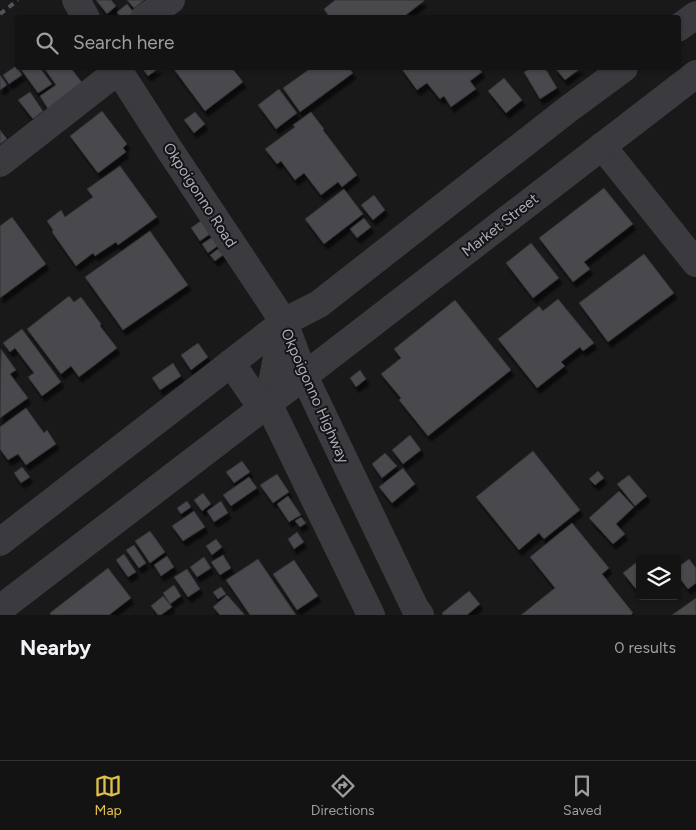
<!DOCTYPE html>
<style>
:root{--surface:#131314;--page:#202022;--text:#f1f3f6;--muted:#9d9ea0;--line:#323234;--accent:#e1c04a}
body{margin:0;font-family:Figtree,sans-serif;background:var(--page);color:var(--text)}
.controls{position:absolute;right:15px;bottom:15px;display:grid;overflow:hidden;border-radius:5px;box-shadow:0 1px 4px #0004}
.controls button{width:45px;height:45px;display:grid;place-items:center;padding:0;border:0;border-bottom:1px solid var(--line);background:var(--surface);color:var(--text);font:25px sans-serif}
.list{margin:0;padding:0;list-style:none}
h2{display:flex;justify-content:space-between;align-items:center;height:65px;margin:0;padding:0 20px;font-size:21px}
h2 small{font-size:16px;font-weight:400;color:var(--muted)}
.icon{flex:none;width:28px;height:28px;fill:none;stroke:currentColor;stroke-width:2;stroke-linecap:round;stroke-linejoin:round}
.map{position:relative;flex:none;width:696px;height:615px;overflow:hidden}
.search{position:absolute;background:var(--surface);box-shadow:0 1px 4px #0004;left:15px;right:15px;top:15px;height:55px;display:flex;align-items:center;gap:12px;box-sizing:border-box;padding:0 18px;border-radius:5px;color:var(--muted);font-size:19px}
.sheet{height:145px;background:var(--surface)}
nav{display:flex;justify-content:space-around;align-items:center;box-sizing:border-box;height:70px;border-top:1px solid var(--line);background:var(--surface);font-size:14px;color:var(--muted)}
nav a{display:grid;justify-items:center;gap:2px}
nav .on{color:var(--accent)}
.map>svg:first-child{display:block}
.building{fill:#48494d;stroke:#333336;filter:url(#shadow)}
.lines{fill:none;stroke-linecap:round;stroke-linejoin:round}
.street{stroke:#3a3a3f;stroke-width:28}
.rail{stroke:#53545a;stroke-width:4;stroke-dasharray:6 5;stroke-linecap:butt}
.labels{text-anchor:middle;stroke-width:4;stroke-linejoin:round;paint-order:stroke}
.street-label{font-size:15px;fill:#acaeb9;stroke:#141315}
</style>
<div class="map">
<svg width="696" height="615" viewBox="0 0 696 615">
<defs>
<filter id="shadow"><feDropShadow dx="3" dy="5.5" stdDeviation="1" flood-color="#0009"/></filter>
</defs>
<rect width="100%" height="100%" fill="#19191a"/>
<!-- building -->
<g class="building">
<polygon points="96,0 111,0 116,6 107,14"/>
<polygon points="127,0 144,0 134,8"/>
<polygon points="335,0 423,0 424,1 402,18 330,18 324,9"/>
<polygon points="127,4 135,14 131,18 121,18 117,12"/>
<polygon points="16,66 22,75 9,84 3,75"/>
<polygon points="20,68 40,68 52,84 38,93"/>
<polygon points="44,68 71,68 83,84 48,109 40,96 56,85"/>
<polygon points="142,68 159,68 148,76"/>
<polygon points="173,68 232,68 243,82 205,111"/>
<polygon points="311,68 349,68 353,73 300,112 283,88"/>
<polygon points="401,68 479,68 482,72 470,81 476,89 451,107 444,96 440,99 427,83 417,90"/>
<polygon points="531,68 545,68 557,88 540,99 524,72"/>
<polygon points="555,68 581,68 565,80"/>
<polygon points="0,75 7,85 0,90"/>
<polygon points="504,78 522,100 506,113 488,91"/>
<polygon points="279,89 297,113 276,129 258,105"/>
<polygon points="30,92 43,111 33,119 18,100"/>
<polygon points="102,111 127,144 123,148 126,152 98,173 70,136"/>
<polygon points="195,112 205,124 194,133 184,120"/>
<polygon points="311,112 324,129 323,130 357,175 342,187 338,182 321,195 304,173 295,180 281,161 277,164 265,149 295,127 293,125"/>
<polygon points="0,130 7,139 0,144"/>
<polygon points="120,166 157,217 118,245 116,242 95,256 93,253 76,266 52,232 53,230 47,221 61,210 65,217 93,197 87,189"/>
<polygon points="604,188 633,224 584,262 590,269 573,282 539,238"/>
<polygon points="344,189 363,214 324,244 305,219"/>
<polygon points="374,195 385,210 373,220 361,205"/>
<polygon points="12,217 46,264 0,298 0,226"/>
<polygon points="205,218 214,231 200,241 191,228"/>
<polygon points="364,218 371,227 357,238 350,229"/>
<polygon points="150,231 188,285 123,330 85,277"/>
<polygon points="217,234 223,242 208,253 202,244"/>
<polygon points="531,243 559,278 533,298 506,263"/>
<polygon points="218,249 223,255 215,261 210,255"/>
<polygon points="644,254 674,293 608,342 579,303"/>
<polygon points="69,296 74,302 81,297 101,324 100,326 117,348 79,377 71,366 61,374 27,329"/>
<polygon points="558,299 594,343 583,351 580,347 561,362 565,366 537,388 498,339 539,306 543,311"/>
<polygon points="455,300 511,370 428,436 399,400 401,398 381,374 401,358 394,349"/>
<polygon points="22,329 61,382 42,396 28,377 34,373 15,348 10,352 3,343"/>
<polygon points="198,343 208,357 191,370 181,355"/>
<polygon points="1,349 16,370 10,374 28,398 0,418"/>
<polygon points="173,363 181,376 160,390 152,378"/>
<polygon points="360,370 366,379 356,387 350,378"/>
<polygon points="26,408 44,433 47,430 56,444 26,465 18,454 8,460 0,449 0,427"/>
<polygon points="410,435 421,450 403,464 392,450"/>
<polygon points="533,451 580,510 544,539 539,533 519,550 476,497"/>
<polygon points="385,453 397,466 382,478 372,464"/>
<polygon points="242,461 250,472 234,483 226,472"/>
<polygon points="22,467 30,477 21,483 14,473"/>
<polygon points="403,468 415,484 392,503 379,487"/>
<polygon points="598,471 604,478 595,485 589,479"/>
<polygon points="277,474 289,492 273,503 260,485"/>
<polygon points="629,475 647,496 635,506 617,484"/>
<polygon points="249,477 257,488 231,506 223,495"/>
<polygon points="619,491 634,507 616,524 625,534 613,544 589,518"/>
<polygon points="203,493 211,504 202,511 194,500"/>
<polygon points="288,496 301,515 289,522 277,504"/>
<polygon points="187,501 191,507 181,514 177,508"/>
<polygon points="221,501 228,513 214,522 207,511"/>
<polygon points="194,511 205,527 183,541 172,526"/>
<polygon points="301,517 306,523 300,527 295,521"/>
<polygon points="572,523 609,568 602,574 633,613 631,615 521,615 555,588 530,557"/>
<polygon points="150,531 165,552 150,563 135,541"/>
<polygon points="297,532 304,542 294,549 288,539"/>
<polygon points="216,539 222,547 212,555 206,546"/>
<polygon points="134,545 146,563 139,568 126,550"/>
<polygon points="124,554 136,572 128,577 116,560"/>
<polygon points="223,555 231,568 220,575 211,562"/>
<polygon points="167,556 174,567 161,576 154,565"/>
<polygon points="204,557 211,568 197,577 190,567"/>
<polygon points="258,559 296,615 250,615 226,580"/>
<polygon points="689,559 696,568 696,583 688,589 677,575 677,568"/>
<polygon points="294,560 318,596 297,610 273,574"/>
<polygon points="638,561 640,564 640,586 636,589 623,573"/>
<polygon points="108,568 131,598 109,615 51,615 50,613"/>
<polygon points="187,569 200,589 188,597 174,577"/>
<polygon points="174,585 181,596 170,604 163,593"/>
<polygon points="221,587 226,594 218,599 213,592"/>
<polygon points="469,591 480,604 467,615 443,615 442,613"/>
<polygon points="227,595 244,614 244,615 220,615 213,607"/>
<polygon points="163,596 172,607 161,615 158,615 151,606"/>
<polygon points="696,598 696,615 672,615"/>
</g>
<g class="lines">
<!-- street -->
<g class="street">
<polyline points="76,0 86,18"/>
<polyline points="144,18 171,0"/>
<polyline points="678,28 696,15"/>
<polyline points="117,68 169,149 284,322 304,376 415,608 420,615"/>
<polyline points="602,146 696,263"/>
<polyline points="0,163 119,70"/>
<polyline points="284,322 268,403 371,615"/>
<polyline points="231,363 262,408"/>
<polyline points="0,542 284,322 319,304 567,110 624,68"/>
<polyline points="0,609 304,376 696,74"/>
</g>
<!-- rail -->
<polyline class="rail" points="0,14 18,0"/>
</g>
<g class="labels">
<!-- street labels -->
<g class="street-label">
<text transform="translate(200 195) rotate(57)" y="5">Okpoigonno Road</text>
<text transform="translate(500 225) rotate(-38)" y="5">Market Street</text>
<text transform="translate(315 396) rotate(66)" y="5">Okpoigonno Highway</text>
</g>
</g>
</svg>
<div class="controls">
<button><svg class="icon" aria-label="layers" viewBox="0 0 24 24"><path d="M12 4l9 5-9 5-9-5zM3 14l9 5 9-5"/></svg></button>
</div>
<div class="search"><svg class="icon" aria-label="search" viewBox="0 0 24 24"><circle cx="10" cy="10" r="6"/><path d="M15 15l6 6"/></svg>Search here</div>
</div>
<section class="sheet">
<h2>Nearby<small>0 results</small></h2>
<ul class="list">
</ul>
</section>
<nav>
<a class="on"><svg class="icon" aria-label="map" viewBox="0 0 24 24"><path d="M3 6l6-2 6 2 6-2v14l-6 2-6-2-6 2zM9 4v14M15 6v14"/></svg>Map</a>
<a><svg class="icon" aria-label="directions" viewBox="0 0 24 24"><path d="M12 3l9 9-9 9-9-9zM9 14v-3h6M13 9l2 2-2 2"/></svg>Directions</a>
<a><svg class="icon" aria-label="saved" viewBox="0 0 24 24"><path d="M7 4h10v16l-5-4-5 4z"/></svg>Saved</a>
</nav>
